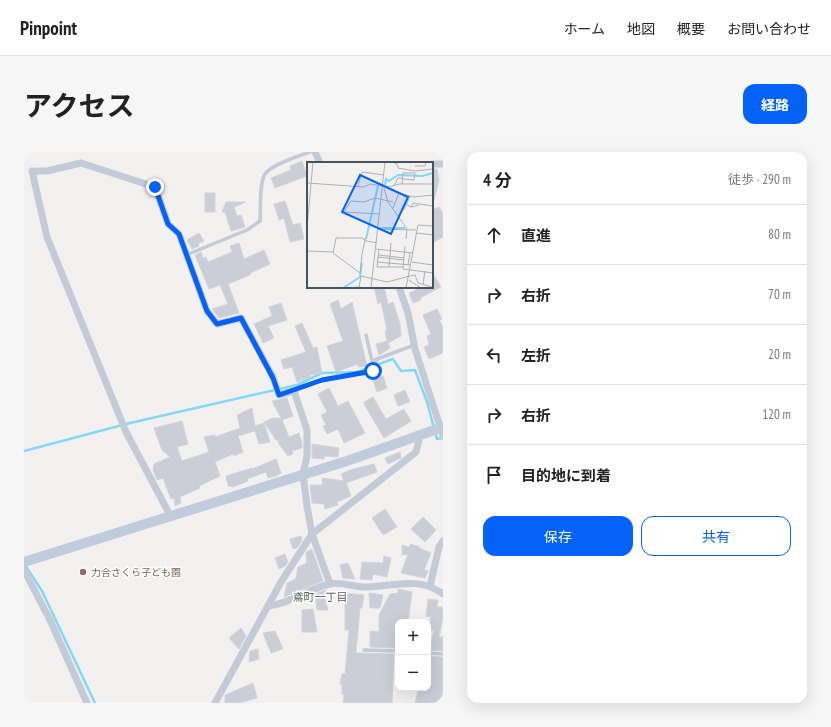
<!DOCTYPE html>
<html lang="ja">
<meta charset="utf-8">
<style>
:root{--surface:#fff;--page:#f6f6f6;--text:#222;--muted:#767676;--line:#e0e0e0;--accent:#0562f7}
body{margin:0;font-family:"PT Sans Narrow","Noto Sans JP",sans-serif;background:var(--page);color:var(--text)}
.controls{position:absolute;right:12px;bottom:12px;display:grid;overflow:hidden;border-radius:8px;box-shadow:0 4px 16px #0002}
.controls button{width:36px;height:36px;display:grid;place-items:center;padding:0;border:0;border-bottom:1px solid var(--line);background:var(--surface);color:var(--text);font:20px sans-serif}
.stop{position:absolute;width:12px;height:12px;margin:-9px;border:3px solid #0562f7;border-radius:50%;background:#fff}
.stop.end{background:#0562f7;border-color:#fff;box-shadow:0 1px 4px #0008}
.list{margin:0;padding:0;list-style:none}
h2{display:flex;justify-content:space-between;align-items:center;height:52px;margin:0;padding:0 16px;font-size:17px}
h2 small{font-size:13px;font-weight:400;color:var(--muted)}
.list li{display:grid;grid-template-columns:26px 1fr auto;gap:12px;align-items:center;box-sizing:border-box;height:60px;padding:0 16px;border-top:1px solid var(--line)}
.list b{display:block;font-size:15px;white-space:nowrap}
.list em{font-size:13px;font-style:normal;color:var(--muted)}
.actions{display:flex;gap:8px;padding:12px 16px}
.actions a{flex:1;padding:9px 0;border:1px solid var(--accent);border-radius:12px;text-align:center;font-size:14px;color:var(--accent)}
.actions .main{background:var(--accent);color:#fff}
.icon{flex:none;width:22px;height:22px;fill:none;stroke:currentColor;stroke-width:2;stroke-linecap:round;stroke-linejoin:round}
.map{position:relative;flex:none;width:419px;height:551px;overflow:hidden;border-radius:12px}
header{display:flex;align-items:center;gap:24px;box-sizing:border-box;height:56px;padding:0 20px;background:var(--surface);border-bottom:1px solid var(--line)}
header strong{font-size:19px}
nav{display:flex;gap:22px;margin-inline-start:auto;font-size:14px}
.intro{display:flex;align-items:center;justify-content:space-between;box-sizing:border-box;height:96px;padding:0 24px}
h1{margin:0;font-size:28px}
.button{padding:10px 18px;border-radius:12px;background:var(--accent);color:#fff;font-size:14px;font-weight:700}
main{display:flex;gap:24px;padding:0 24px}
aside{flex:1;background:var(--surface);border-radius:12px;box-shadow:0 4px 16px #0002}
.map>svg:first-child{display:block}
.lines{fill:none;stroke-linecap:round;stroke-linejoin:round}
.stream{stroke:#82d8f6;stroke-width:2.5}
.building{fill:#cbced6;stroke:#d3d5dc}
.lane{stroke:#c2cbd6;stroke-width:3.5}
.street{stroke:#c2cbd6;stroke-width:7}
.secondary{stroke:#c0ccdb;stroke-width:10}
.route{stroke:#0562f7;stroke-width:5}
.education-dot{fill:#8d6e63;stroke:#fff;stroke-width:1.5}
.labels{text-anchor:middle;stroke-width:3;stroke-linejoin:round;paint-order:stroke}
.education-label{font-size:10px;fill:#785e54;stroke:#fff;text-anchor:start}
.neighbourhood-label{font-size:11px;fill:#5b5f66;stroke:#fff}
.inset-river{fill:none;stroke:#82d8f6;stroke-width:2}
.inset-road{fill:none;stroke:#adb1b6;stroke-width:1}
.view{fill:#0562f7;fill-opacity:0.15;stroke:#0562f7;stroke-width:2}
.inset-edge{fill:none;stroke:#455260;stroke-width:2}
</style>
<header>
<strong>Pinpoint</strong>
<nav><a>ホーム</a><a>地図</a><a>概要</a><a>お問い合わせ</a></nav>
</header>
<div class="intro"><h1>アクセス</h1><a class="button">経路</a></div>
<main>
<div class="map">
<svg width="419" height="551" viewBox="0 0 419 551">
<rect width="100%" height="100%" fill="#f3f0f0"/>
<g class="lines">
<!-- stream -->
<g class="stream">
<polyline points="411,281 413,287 419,286"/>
<polyline points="0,299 106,271 273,233 298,221 333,220 369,207 377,219 391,218 403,250 410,276"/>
<polyline points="1,413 18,439 71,551"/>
</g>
</g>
<!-- building -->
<g class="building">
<polygon points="278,9 283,24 251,36 247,26 267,18 266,14"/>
<polygon points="408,17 413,17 415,29 410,48 408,48"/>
<rect x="181" y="41" width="10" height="19"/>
<polygon points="261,49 269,73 276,71 280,87 266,90 260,66 255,68 250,52"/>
<polygon points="202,50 222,50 210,55 213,64 217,63 221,75 207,79 201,60 198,60"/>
<polygon points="415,55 419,62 419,85 408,91 408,58"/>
<polygon points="175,81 180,89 174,92 175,94 168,97 163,88"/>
<polygon points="215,91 220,107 240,98 246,112 226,121 226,123 204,132 215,161 195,166 188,157 204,152 196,133 185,137 171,103 177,100 179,106 182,105 184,110 208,100 206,94"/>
<polygon points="408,120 417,135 396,146 397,148 389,151 385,141 398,135 408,135"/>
<polygon points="350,135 360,135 364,152 369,150 376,172 377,184 364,191 366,196 355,203 352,192 363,189 361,179 363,178 357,150 354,152"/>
<polygon points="314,148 317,157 328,150 343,214 334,215 334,212 312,220 303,194 319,189 306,152"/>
<polygon points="257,151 263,168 244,174 250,186 239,191 230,172 248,164 245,155"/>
<polygon points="413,157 418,167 415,168 419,175 419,201 405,207 400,195 405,193 403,184 407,182 399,163"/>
<polygon points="278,171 289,196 293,195 298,221 286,223 286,225 273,230 268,215 260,217 257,208 282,200 271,174"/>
<polygon points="359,224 363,236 353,240 349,228"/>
<polygon points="305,236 314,254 324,249 341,281 320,291 314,277 303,282 299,274 302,273 297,263 303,260 294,242"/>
<polygon points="381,238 386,250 374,254 370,243"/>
<polygon points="349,245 362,267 380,257 387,269 360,286 340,252 340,250"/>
<polygon points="263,246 269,264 258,268 265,285 275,281 278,291 278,296 268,299 269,302 264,304 255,292 254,288 252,288 240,270 249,266 257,266 248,249"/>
<polygon points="228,256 231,274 240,271 246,290 235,292 231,279 214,284 219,300 210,304 209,302 191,310 196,324 175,334 176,336 156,345 157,351 151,354 150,346 147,347 139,326 133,328 129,318 130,312 146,305 138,298 130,276 158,269 164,292 153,295 158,309 185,300 180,285 191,283 191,285 216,276 213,263"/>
<polygon points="288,292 315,296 314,305 301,304 300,307 288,306"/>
<polygon points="376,300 377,306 364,312 361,306"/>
<polygon points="252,307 257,321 252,324 244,326 242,320 223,327 224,329 209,335 204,334 202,324 228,316 228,317"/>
<polygon points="350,312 353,320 322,331 327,344 313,350 314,353 301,357 300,352 288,351 286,333 299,333 298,326 320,329 317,322 329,317"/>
<polygon points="361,357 373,375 359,383 348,366"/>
<polygon points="399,365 412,378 401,390 387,377"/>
<polygon points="277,384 278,388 273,396 269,397 266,387"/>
<polygon points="386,392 396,395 395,396 407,401 400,418 404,419 401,426 377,421 384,402 378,403 378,393 386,395"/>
<polygon points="288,397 299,429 260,445 263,431 272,427 274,415 283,411 282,400"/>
<polygon points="261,402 264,410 261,414 255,417 251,406"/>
<polygon points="360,404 367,406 363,425 349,422 348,428 336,427 338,410 359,411"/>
<polygon points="324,411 331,427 319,426 316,413"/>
<polygon points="374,437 388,440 384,470 374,470 374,496 346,495 346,479 355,480 355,463 366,442 374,441"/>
<polygon points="302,438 304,442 301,447 304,458 293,458 291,442"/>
<polygon points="321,441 340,443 338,456 336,456 332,501 370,502 368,551 319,551 320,542 318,542 318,532 316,532 318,522 321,522 325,478 321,478"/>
<polygon points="345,441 359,443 356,456 346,456"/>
<polygon points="404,447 414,448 413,455 419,455 419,466 415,485 419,485 419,499 405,498 410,478 404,478 407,465 402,464"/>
<polygon points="289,457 293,480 278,480 278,458"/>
<polygon points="217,476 222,484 215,497 205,486"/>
<polygon points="251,479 259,497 247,501 239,481"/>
<polygon points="234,497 235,507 225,510 226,499"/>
<polygon points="404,504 419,505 419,551 391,551 395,536 404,536"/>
<polygon points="229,531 233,546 215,551 201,551 201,543"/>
</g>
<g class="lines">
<!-- lane -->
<g class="lane">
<path d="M162,103L223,78L236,69C237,57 235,31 241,22C248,12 275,4 286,0"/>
<polyline points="342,183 348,209 390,193"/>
<polyline points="270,239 298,228 349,219 353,207"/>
<polyline points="340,498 374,499"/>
<polyline points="404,501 419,502"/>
</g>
<!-- street -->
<g class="street">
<polyline points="291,0 296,11"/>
<polyline points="408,12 419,12"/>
<polyline points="375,135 384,161 391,197 419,284"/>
<polyline points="147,365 102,280 23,85 8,19 23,19 57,11 131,35 144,72 155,82 183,159 193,172 217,166 249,225 255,243 270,239 283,278 283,304 279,322 283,354 288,382 306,432"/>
<polyline points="0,418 26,468 63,551"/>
<polyline points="406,434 415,395 419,389"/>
<path d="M244,454C265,452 283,438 305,432C317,429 332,436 344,435C372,434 394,424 419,442"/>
<polyline points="191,551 257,430 288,382 392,300 396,284"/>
</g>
<!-- secondary -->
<polyline class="secondary" points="0,410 323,309 419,275"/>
</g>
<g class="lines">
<!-- route -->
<polyline class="route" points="131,35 144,72 155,82 183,159 193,172 217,166 249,226 255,243 298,228 349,219"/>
</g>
<!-- markers -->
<circle class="education-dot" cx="59" cy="420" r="4"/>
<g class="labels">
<!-- education labels -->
<g class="education-label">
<text x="67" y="424">力合さくら子ども園</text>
</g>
<!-- neighbourhood labels -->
<g class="neighbourhood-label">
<text x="296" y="449">鳶町一丁目</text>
</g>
</g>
<!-- overview -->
<g transform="translate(283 10)">
<rect width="126" height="126" fill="#f3f0f0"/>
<path class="inset-river" d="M78,23L79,17L82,19L91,13L115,14L126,11M73,66H98M59,77L71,24M36,126L53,115L55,101"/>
<path class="inset-road" d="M85,0L90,2L91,6L108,9L126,7M108,4H118L119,0M0,21L57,25L63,22L82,25L92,22H126M95,22L96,11H108L107,18L96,17M51,24L55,10L77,13M87,24L91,16H96M77,26L81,40L100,67L99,77M99,42L104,45L112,43M104,45L106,41L126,44M86,46L92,31L107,35L126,33M97,48L103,34M73,52L37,50L44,39L57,40L68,36L86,40M0,66L6,0M71,67L109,68M109,71L126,73M58,76V78L55,92L53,111L26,91L29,76H55L58,78L60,79L70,81M98,84L96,107L126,111M69,87L106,91M72,87L70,105H96M0,89L26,90M72,93L97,96M71,95L97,98M70,100L104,103M105,100L126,103M101,103L103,91M82,105L84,81M103,114L108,113L111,121L125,125M102,118L114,126M116,122L118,109M39,126L52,125M52,126L54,114L80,120L103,114M64,126L78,0M99,126L111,63L126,64"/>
<path class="view" d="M53,13L101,35L84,72L35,50Z"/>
<rect width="126" height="126" class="inset-edge"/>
</g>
</svg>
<div class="controls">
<button>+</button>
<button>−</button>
</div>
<div class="stop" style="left:349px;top:219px"></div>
<div class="stop end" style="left:131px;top:35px"></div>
</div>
<aside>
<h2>4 分<small>徒歩 · 290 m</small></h2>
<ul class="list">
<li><svg class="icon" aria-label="ahead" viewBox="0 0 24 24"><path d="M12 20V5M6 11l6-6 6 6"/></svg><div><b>直進</b></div><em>80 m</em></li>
<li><svg class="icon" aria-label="right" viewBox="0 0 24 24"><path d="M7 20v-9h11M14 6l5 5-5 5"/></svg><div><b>右折</b></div><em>70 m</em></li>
<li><svg class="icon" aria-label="left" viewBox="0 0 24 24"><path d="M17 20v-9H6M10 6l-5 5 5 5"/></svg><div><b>左折</b></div><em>20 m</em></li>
<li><svg class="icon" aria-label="right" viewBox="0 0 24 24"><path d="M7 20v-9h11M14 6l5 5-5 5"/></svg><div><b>右折</b></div><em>120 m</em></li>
<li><svg class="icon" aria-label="arrive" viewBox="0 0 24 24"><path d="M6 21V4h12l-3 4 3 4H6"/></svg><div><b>目的地に到着</b></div></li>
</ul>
<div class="actions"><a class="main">保存</a><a>共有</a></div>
</aside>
</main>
